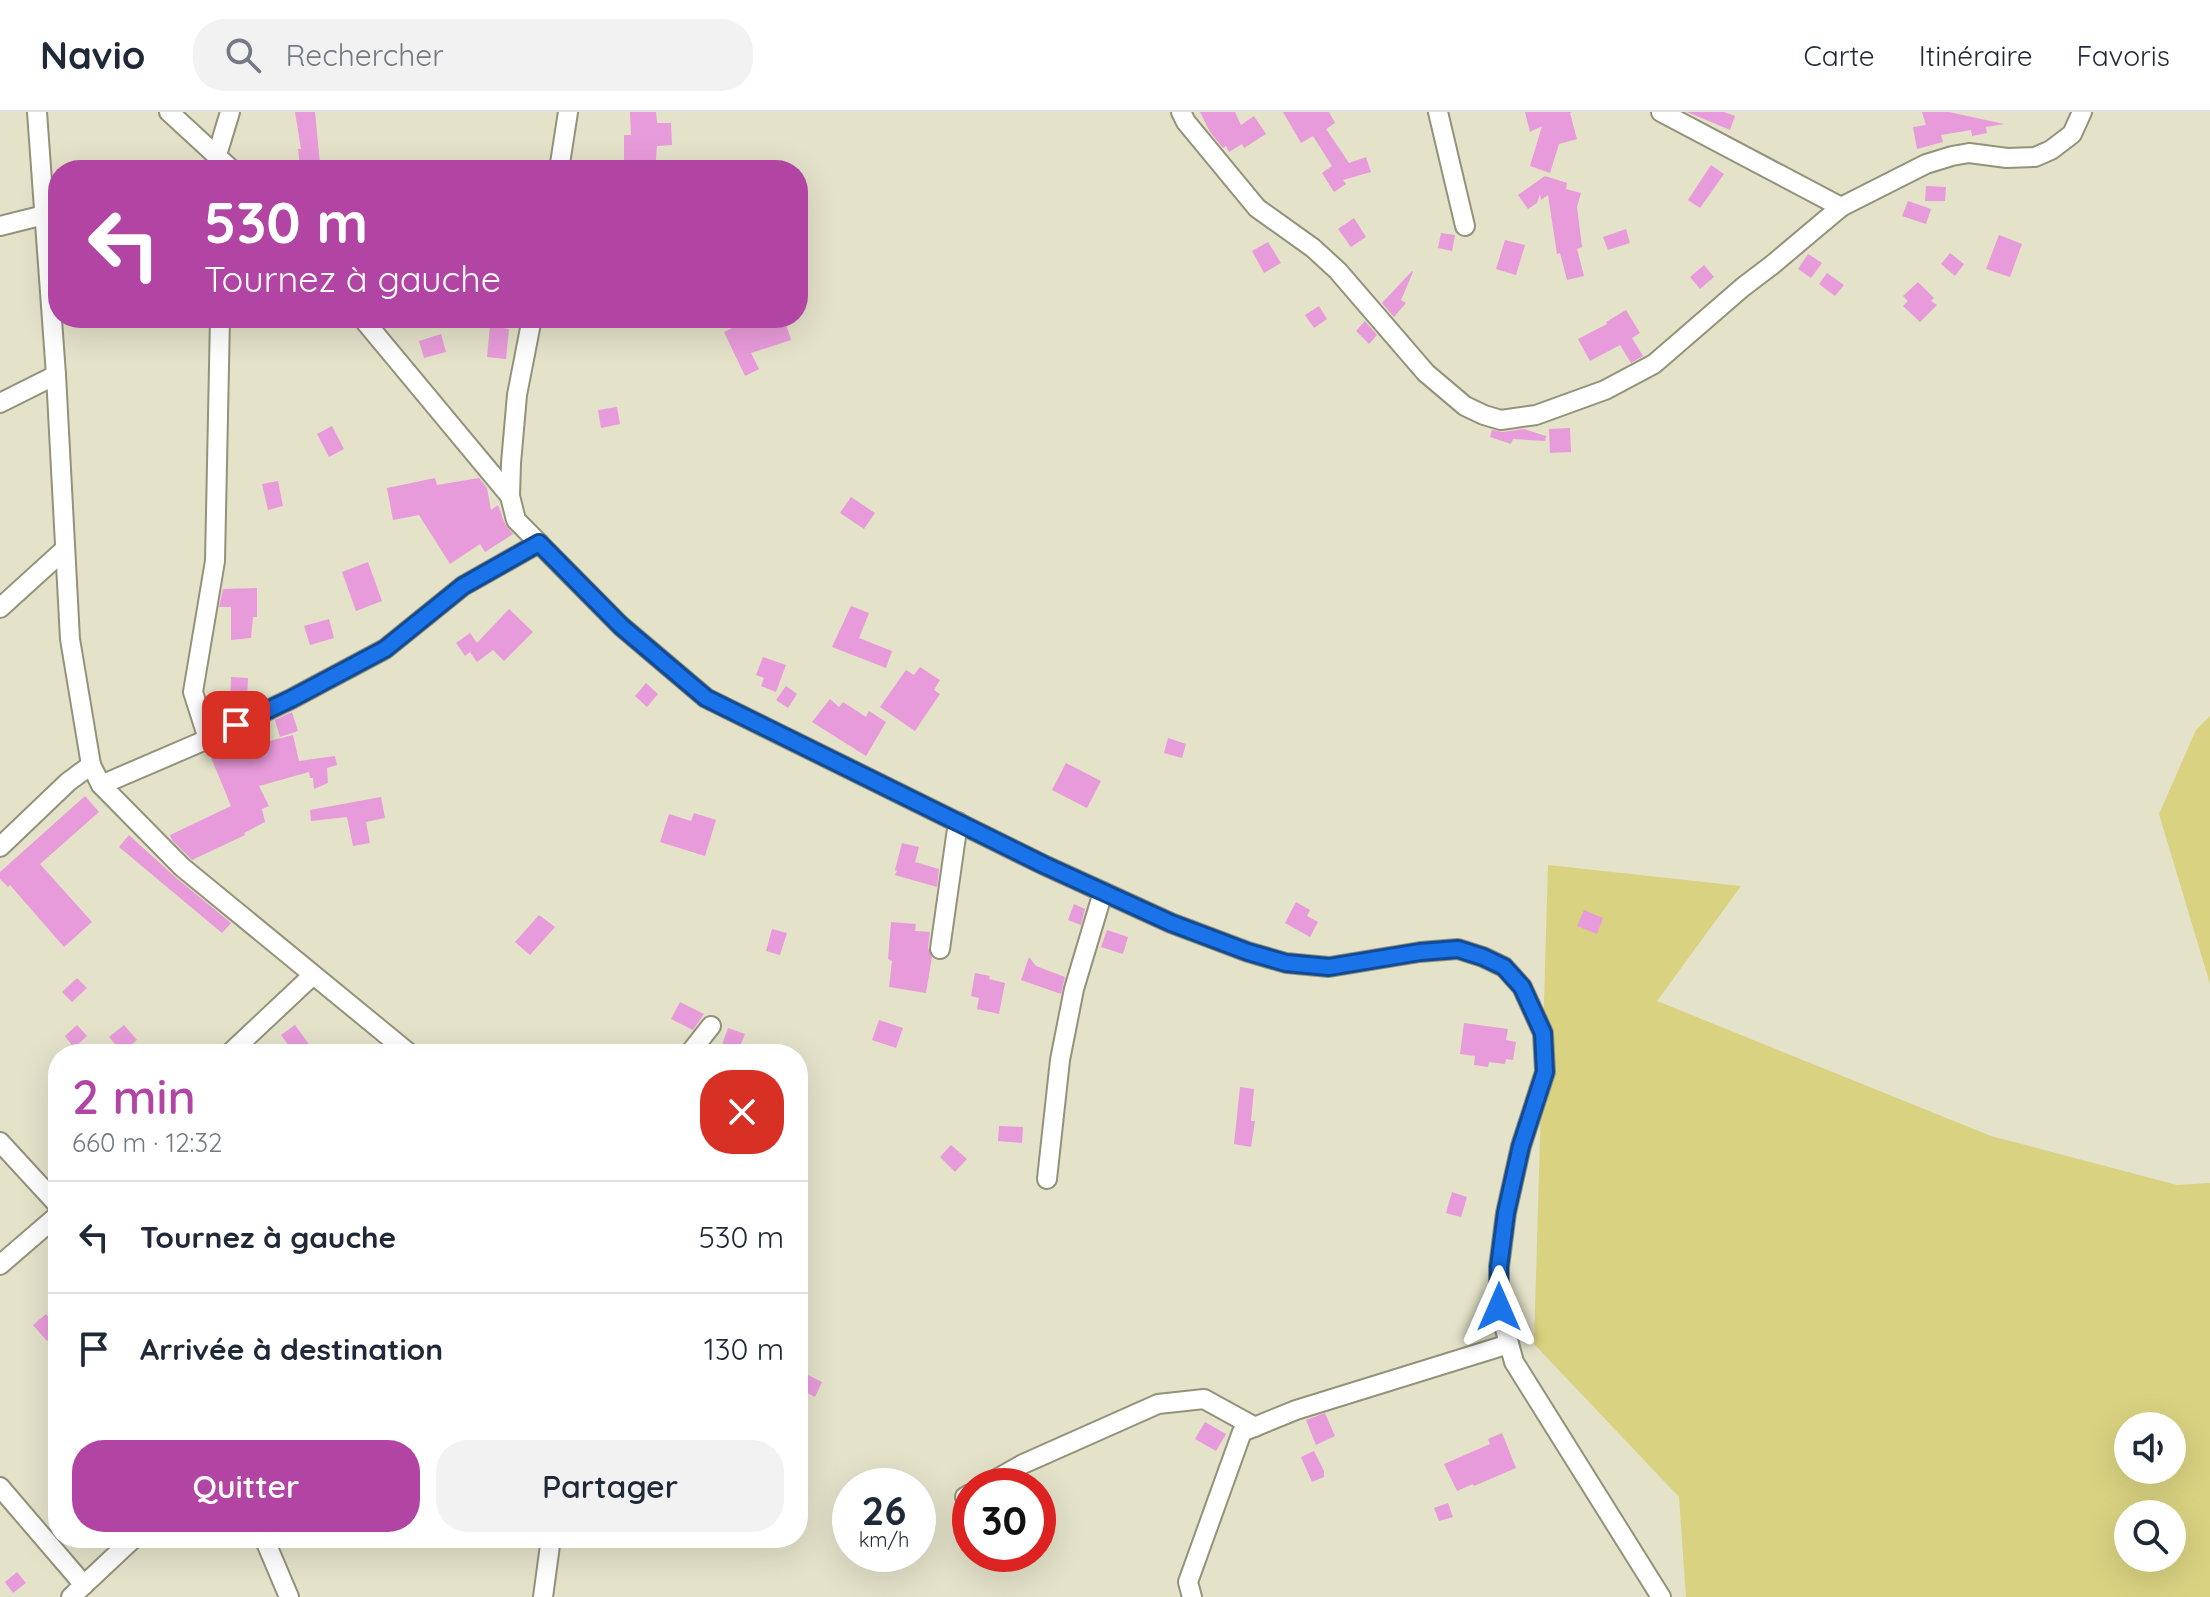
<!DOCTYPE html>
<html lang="fr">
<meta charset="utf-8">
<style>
:root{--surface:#fff;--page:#f2f2f3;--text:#1f2937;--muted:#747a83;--line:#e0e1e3;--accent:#b245a3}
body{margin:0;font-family:Quicksand,sans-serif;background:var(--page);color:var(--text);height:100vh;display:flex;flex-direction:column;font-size:30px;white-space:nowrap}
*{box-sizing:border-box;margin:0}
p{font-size:26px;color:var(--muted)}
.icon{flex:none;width:44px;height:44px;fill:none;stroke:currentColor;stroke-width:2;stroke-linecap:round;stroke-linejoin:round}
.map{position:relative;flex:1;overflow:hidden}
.sheet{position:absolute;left:48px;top:932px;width:760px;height:504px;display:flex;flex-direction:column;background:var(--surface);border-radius:32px;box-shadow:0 8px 32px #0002}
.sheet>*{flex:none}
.guide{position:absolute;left:48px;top:48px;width:760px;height:168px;border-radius:32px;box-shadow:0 8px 32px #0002;background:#b245a3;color:#fff;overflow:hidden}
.controls{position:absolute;left:2114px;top:1300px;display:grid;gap:16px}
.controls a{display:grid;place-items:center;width:72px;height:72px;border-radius:50%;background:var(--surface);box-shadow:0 8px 32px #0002;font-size:40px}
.speed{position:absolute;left:832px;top:1356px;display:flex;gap:16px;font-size:40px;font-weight:700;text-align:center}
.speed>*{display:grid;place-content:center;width:104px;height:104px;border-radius:50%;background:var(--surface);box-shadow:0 8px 32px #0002;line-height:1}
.speed small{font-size:20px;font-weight:400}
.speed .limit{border:12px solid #d22;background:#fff;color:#111}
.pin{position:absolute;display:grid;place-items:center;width:68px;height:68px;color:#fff;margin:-34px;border-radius:16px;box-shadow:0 4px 12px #0006}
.me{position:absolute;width:88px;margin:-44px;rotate:0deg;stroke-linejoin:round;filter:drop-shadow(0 0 6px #0008)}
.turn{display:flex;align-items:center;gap:28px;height:168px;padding:0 24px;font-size:36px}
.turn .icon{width:104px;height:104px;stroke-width:2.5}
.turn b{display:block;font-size:56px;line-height:68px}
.round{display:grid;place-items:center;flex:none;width:84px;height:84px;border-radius:32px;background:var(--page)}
.headline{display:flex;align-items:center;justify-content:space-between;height:136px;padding:0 24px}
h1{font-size:48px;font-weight:600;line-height:60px;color:var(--accent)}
.button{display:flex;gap:16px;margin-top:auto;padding:16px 24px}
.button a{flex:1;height:92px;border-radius:32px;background:var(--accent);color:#fff;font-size:32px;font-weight:600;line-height:92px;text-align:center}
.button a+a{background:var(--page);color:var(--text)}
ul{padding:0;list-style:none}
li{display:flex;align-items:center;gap:24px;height:112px;padding:0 24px;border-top:2px solid var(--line)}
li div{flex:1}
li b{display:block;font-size:30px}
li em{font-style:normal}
header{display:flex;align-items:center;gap:48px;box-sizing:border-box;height:112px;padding:0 40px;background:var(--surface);border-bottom:2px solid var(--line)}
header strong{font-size:38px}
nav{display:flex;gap:44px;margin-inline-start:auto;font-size:28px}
.search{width:560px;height:72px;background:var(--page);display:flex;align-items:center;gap:20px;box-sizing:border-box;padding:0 28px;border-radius:32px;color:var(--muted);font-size:30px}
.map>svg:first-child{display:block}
</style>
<header>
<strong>Navio</strong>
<div class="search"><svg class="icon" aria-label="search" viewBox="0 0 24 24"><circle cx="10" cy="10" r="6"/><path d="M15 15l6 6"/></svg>Rechercher</div>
<nav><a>Carte</a><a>Itinéraire</a><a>Favoris</a></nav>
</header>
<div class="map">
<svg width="2210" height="1485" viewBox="0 0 2210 1485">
<rect width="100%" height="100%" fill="#e4e2c9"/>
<g fill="#d9d281" fill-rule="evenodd">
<polygon points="2210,604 2210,872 2159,702 2196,618"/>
<path d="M1548,753l193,21 -84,115 334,135 186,49 33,-2v414h-524l-7,-100 -145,-153zM2128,1314h44v44h-44zM2128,1402h44v44h-44z"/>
</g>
<g fill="#e89bda">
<polygon points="295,0 315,0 320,52 300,55 298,37 301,37"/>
<polygon points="630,0 656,0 657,11 671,11 672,33 657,34 655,58 624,58 624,23 631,23"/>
<polygon points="1200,0 1235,0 1241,13 1254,4 1266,22 1244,36 1242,32 1229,40 1226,34 1223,36 1210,20"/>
<polygon points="1283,0 1329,0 1335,11 1326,17 1349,51 1366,45 1371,60 1343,68 1346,72 1334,80 1322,61 1332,54 1313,24 1301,31"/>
<polygon points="1525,0 1572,0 1570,1 1577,27 1559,32 1550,61 1530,54 1542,14 1530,20"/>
<polygon points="1687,0 1724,0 1735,4 1730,18"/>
<polygon points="1922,0 1949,0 2004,12 1986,15 1987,21 1972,24 1971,18 1941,23 1943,30 1917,37 1913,15 1926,13"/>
<polygon points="1711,53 1724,62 1700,96 1688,88"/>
<polygon points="1545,64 1567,71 1566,77 1581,81 1577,95 1582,135 1577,137 1584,164 1567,168 1560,141 1557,142 1548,83 1541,88 1540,82 1537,91 1528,97 1518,83"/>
<polygon points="1926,74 1946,75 1945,89 1925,89"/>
<polygon points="1908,89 1931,97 1926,112 1902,104"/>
<polygon points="1354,106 1366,125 1351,135 1338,117"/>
<polygon points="1626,117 1630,131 1608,138 1603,125"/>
<polygon points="1441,121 1455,123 1452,139 1438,136"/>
<polygon points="1999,123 2022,132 2010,165 1986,157"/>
<polygon points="1505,128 1525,133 1516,163 1496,157"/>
<polygon points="1268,130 1281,151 1264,161 1252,139"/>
<polygon points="1950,141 1964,152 1955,164 1941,152"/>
<polygon points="1808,142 1822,151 1811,166 1798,157"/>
<polygon points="1704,153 1714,165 1700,177 1690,165"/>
<polygon points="1412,159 1413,160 1401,188 1406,191 1394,205 1382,191"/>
<polygon points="1827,161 1844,173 1835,184 1819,172"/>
<polygon points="1918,170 1934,186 1931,189 1937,193 1920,210 1903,194 1908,189 1903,184"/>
<polygon points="1319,194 1327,207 1314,216 1305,203"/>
<polygon points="1626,198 1640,221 1632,226 1643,244 1631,251 1620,233 1590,249 1578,227 1607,212 1606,210"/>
<polygon points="752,206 784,206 791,228 751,241 759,257 745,264 724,220"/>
<polygon points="1365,209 1377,223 1369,232 1356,219"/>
<polygon points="490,214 509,217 506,247 487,245"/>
<polygon points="441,222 446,240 424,246 419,229"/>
<polygon points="617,295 620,312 601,316 598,298"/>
<polygon points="332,314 344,337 329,345 317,322"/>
<polygon points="1570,316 1571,340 1550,341 1549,317"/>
<polygon points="1524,317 1546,324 1545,329 1513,327 1511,332 1490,325 1492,318 1503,320"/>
<polygon points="435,366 437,373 479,366 487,376 491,398 498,393 505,412 513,422 485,440 480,432 450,452 419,403 393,408 387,376"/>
<polygon points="278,369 283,394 268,398 262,372"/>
<polygon points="851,385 875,401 864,417 840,401"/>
<polygon points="368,450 382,489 356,499 342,460"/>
<polygon points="257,476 257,505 253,505 251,526 231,528 231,495 219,495 223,477"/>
<polygon points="851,494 869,501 859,526 892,539 886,556 832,535"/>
<polygon points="509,497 533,520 504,549 493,538 477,550 470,540 465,544 456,531 470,521 477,531"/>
<polygon points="329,507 334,526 310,533 304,514"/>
<polygon points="763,545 786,553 776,580 761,574 764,566 756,563"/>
<polygon points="920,555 940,568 934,578 940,582 915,619 880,595 906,558 914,563"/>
<polygon points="231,565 248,566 247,590 230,589"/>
<polygon points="646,571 658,582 647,595 635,584"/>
<polygon points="786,574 797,582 788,596 776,588"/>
<polygon points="830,587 839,595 843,590 866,605 869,599 886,610 866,644 812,610"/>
<polygon points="292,600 298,619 280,625 275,608"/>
<polygon points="250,622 253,633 293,623 299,649 335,644 337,653 327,656 328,671 314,677 313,666 310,666 309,660 259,674 269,694 262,697 265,710 244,721 245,723 192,748 172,728 170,723 231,694 210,643 238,632 237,627"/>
<polygon points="1168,626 1186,632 1182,646 1164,641"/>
<polygon points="1066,651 1101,669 1087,696 1052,678"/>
<polygon points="85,684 99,700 40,752 92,810 64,835 10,773 8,775 0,767 0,760"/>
<polygon points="381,685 385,706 366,710 370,731 353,734 347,705 311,709 310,698"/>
<polygon points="694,701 716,708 705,744 660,730 669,702 691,709"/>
<polygon points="129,723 174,764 231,811 222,821 119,735"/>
<polygon points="902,731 919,735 915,750 939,757 937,775 895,763 897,759 895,758"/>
<polygon points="1296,790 1310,798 1307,804 1318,810 1310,825 1285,811"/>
<polygon points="1074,792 1085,797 1081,813 1068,808"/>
<polygon points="1584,798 1603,806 1597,822 1577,814"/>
<polygon points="539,803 555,815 530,843 515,830"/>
<polygon points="891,810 916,812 915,819 930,820 928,836 932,845 926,881 889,875 892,849 888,847"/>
<polygon points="772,817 787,821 780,843 766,839"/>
<polygon points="1107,818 1128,825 1123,842 1101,835"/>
<polygon points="1029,845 1036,854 1065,865 1061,882 1021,868"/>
<polygon points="975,861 990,864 989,867 1005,871 999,902 977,897 979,886 971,884"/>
<polygon points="77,866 87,876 72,890 62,880"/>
<polygon points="680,890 704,902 693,918 671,907"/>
<polygon points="879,908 903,916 896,936 872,928"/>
<polygon points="1464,911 1508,917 1506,928 1516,930 1513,948 1506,947 1505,952 1489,950 1488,955 1474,953 1475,944 1460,942"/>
<polygon points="77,913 87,924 74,936 65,924"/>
<polygon points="124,913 137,928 122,940 109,925"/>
<polygon points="295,913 316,942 295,942 281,923"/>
<polygon points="728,916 745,922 737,942 730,942 720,938"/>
<polygon points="1240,975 1254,977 1251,1009 1255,1009 1251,1035 1234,1032"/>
<polygon points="999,1014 1023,1015 1022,1031 998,1029"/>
<polygon points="951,1033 967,1047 955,1060 940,1045"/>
<polygon points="1452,1080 1467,1085 1461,1105 1446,1101"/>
<polygon points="46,1202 58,1217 58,1219 47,1229 33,1213"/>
<polygon points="798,1258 822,1270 815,1285 798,1276"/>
<polygon points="1325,1301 1335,1324 1316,1333 1306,1308"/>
<polygon points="1205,1310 1226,1322 1216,1339 1195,1327"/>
<polygon points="1502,1321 1516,1356 1474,1374 1473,1372 1457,1379 1444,1352 1490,1332 1488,1327"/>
<polygon points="1314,1339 1324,1359 1324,1365 1312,1370 1301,1345"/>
<polygon points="1448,1391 1453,1405 1439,1409 1434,1396"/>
<polygon points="17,1460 26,1471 13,1481 5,1470"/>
</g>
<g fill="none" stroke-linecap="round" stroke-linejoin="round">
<g stroke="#93927a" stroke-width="22">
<g id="street">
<polyline points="37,0 56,263 70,527 91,653 101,673 182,755 410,942"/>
<polyline points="169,0 232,58"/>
<polyline points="1181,0 1186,10 1257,96 1313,136 1338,159 1426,261 1465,294 1484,303 1501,308 1536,303 1605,278 1654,252 1743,175 1772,153 1841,95 1926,52 1952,44 1969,41 2007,46 2035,45 2051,38 2072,22 2082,0"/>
<polyline points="1438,0 1465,114"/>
<polyline points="1661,0 1841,95"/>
<polyline points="217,43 230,0"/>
<polyline points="559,58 568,0"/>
<polyline points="0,114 44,103"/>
<polyline points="362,206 510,384"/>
<polyline points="532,206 517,283 511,351 510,384 516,408 621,514 706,586 1044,753 1171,811 1248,840 1286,851 1329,855 1420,840 1458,837 1483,845 1504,855 1522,875 1543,921 1545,960 1521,1034 1506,1101 1499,1155 1499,1195 1514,1250 1661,1485"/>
<polyline points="0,291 56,263"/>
<polyline points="0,496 65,437"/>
<polyline points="208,627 193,580 215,449 220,206"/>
<polyline points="101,673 208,627 291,587 385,537 463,474 539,431"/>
<polyline points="0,735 68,670 91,653"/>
<polyline points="940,837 958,710"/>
<polyline points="229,942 313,863"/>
<polyline points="689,942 711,914"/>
<polyline points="0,1030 58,1093"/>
<polyline points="1047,1067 1060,948 1074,877 1103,780"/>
<polyline points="0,1153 58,1103"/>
<polyline points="984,1374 1023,1352 1158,1292 1204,1287 1255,1315"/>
<polyline points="0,1375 84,1473"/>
<polyline points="965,1385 970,1382"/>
<polyline points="264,1426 289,1485"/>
<polyline points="71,1485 134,1426"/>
<polyline points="543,1485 551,1426"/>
<polyline points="1192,1485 1188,1470 1242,1320 1296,1298 1509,1232"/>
</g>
</g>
<use href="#street" stroke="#fff" stroke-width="18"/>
</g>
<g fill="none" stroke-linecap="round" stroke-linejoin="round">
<g stroke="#114b97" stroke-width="20">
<polyline id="route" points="236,613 291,587 385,537 463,474 539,431 621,514 706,586 1044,753 1171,811 1248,840 1286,851 1329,855 1420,840 1458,837 1483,845 1504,855 1522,875 1543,921 1545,960 1521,1034 1506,1101 1499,1155 1499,1195"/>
</g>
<use href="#route" stroke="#1a73e8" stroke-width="14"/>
</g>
</svg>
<div class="controls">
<a><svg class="icon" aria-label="sound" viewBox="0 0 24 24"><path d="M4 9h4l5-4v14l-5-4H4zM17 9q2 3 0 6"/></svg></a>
<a><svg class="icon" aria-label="search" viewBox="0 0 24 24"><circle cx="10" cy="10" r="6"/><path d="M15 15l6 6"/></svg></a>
</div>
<div class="speed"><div>26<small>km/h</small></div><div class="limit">30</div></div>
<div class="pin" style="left:236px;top:613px;background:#d93025"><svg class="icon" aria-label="arrive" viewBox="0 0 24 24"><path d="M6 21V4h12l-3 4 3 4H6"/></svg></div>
<svg class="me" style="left:1499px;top:1195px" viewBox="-20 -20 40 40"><path d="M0-17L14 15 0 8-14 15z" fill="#1a73e8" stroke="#fff" stroke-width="4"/></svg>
<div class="guide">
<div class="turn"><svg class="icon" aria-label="left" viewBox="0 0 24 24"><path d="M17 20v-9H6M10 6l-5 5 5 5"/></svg><div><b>530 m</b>Tournez à gauche</div></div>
</div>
<section class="sheet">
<div class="headline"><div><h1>2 min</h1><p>660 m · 12:32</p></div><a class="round" style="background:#d93025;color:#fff"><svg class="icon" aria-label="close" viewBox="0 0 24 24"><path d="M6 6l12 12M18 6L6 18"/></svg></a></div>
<ul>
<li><svg class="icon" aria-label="left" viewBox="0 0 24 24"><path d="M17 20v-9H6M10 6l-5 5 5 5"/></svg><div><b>Tournez à gauche</b></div><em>530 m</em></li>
<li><svg class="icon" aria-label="arrive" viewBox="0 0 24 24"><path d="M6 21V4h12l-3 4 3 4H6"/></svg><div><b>Arrivée à destination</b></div><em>130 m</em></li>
</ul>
<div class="button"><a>Quitter</a><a>Partager</a></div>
</section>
</div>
